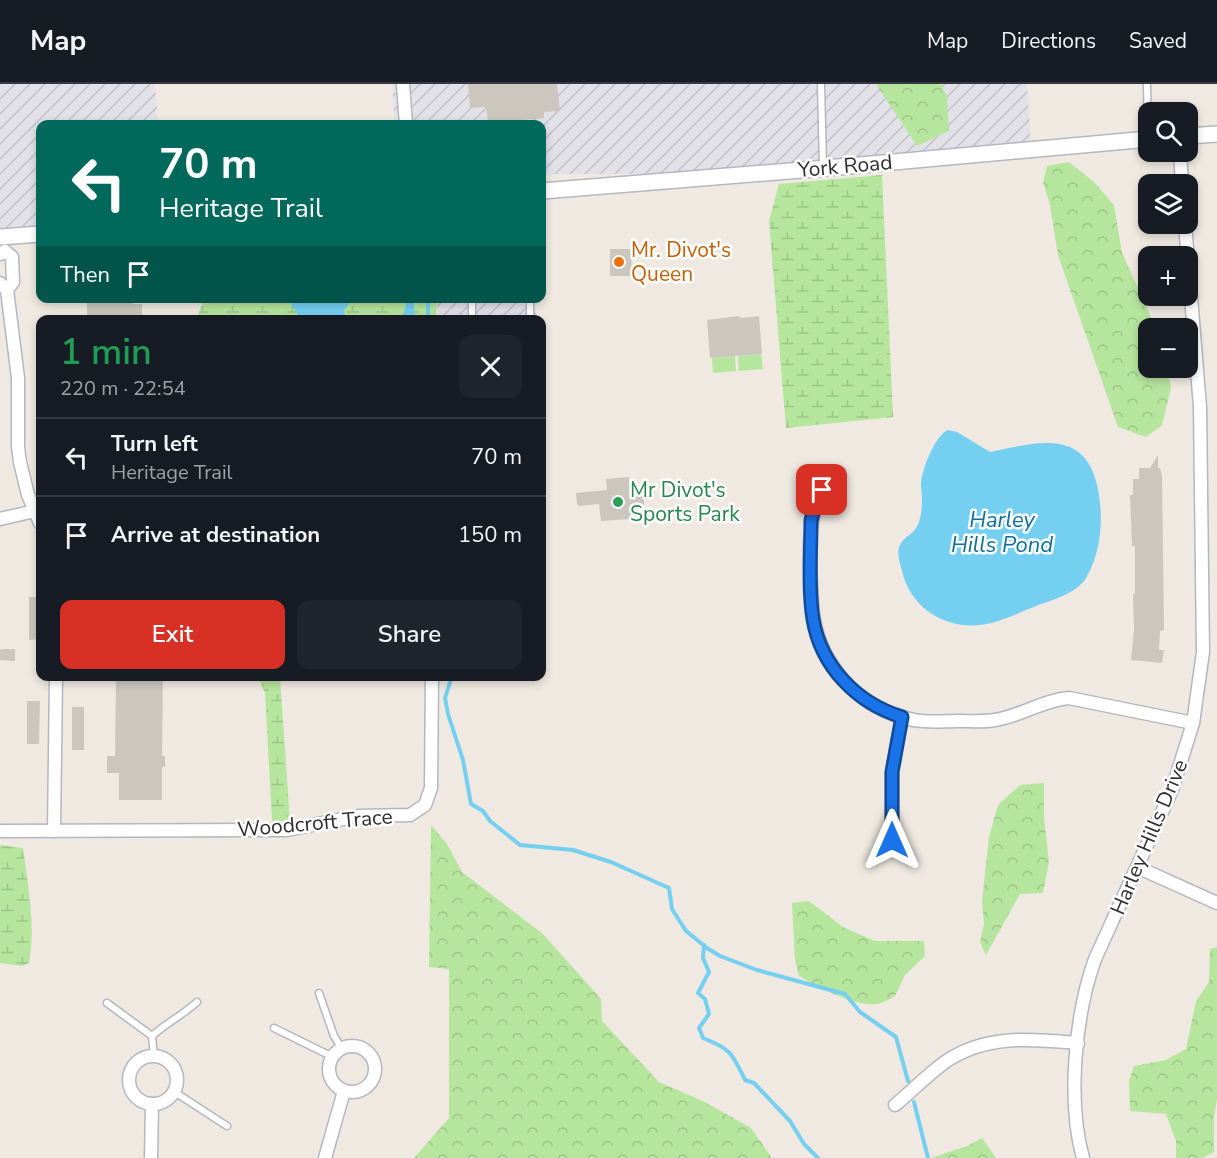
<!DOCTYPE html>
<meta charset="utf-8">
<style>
:root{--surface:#171b24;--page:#20242c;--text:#f1f3f6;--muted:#9ea1a6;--line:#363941;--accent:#d93025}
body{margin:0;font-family:"Nunito Sans",sans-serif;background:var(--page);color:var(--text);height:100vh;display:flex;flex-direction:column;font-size:22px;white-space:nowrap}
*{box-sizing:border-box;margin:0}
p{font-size:20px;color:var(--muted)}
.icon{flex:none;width:33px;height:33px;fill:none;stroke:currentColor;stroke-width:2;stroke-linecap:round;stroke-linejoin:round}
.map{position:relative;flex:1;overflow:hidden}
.details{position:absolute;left:36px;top:231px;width:510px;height:366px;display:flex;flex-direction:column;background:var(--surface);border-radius:12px;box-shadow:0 3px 9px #0003}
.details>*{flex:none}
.guide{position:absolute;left:36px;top:36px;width:510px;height:183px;border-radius:12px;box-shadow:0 3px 9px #0003;background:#00695c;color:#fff;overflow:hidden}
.tools{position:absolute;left:1138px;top:18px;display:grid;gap:12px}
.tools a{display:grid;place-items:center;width:60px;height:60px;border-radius:12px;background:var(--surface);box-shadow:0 3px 9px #0003;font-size:30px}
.pin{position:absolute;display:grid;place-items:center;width:51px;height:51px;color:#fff;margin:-26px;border-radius:12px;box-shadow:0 3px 9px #0006}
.me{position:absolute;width:66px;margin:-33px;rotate:0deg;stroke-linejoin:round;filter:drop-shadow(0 0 4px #0008)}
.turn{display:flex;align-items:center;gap:21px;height:126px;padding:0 24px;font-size:27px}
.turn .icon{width:78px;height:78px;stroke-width:2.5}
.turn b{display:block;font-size:42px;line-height:51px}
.then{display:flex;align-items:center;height:57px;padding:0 24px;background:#0003;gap:12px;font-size:22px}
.round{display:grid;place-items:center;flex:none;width:63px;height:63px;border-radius:12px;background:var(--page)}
.head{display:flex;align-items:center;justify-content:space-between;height:102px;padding:0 24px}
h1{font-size:36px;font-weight:600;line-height:45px;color:#1e9e55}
.action{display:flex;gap:12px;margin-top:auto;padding:12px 24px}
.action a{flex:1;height:69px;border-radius:12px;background:var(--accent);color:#fff;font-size:24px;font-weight:600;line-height:69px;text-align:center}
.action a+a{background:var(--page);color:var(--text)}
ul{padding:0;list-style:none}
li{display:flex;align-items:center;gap:18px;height:78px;padding:0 24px;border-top:2px solid var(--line)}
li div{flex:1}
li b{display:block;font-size:22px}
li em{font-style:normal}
header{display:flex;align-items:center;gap:36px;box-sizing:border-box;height:84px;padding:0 30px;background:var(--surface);border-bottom:2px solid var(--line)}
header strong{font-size:28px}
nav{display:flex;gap:33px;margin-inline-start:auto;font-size:21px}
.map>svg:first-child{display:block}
</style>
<header>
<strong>Map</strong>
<nav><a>Map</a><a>Directions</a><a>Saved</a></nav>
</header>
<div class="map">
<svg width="1217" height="1074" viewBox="0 0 1217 1074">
<defs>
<pattern id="industrial-furrows" width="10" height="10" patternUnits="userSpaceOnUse" patternTransform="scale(1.5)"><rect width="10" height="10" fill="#e3e1e8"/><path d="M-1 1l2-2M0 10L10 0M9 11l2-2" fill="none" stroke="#c3c1c7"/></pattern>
<pattern id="forest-crowns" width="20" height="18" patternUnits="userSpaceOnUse" patternTransform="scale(1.5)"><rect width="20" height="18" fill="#b6e59e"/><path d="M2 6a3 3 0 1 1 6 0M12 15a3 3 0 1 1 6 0" fill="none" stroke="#9dc588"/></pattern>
<pattern id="wetland-marsh" width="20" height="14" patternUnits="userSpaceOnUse" patternTransform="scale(1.5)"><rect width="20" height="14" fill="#b6e59e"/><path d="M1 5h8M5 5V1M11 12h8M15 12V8" fill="none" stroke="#9dc588"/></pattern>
</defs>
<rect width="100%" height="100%" fill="#efe9e1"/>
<g fill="url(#industrial-furrows)">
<polygon points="0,0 155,0 158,40 40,40 40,143 0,147"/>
<polygon points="392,0 1027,0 1031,58 681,90 542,90 542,40 395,40"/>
<polygon points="437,215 535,215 536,235 437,236"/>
</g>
<g fill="url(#forest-crowns)">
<polygon points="876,0 941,0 947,12 949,47 917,62"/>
<polygon points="1069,78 1094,98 1114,121 1122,169 1156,244 1149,244 1149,284 1167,284 1171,304 1162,341 1146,353 1118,343 1058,171 1050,121 1043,98 1047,82"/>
<polygon points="1044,699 1044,733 1049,778 1043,809 1020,810 986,871 980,858 984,840 982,817 989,753 998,721 1020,701"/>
<polygon points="431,741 447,760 462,788 543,850 601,915 602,937 659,998 703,1017 751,1044 772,1074 414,1074 449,1034 449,885 429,883"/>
<path d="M809,817l34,26 32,14h49l1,15 -20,19 -10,21c-5,3 -12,7 -18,8 -23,3 -58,-17 -78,-28l-4,-16 -3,-57z"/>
<polygon points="1217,863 1217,1015 1214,1034 1214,1068 1202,1074 1176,1074 1176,1057 1166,1030 1130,1027 1129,997 1134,982 1166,976 1186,965 1196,917 1209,898 1210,865"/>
<polygon points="982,1054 996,1074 931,1074 967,1062"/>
</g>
<g fill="url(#wetland-marsh)">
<polygon points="882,91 893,333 786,344 769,137 779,100"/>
<polygon points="204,215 437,215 436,235 196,236"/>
<polygon points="258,593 280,593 290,738 272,737 265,609"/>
<path d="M0,761l23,3c5,38 13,77 6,115l-6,3 -23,-3z"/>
</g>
<g fill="#b6e59e">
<polygon points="761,270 763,285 739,287 738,272"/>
<polygon points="735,272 736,287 713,289 712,274"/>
</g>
<g fill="#75cff0">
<polygon points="284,215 353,215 344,226 345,233 349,236 301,235 290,219"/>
<polygon points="407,215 416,215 414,221 415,235 373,235 380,233 400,234 404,228"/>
<path d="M948,346l9,2 33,20c44,-9 94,-25 107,33 7,30 5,66 -11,93 -10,16 -34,22 -50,28 -18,7 -37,17 -56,19 -36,4 -70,-18 -78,-54 -2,-8 -6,-19 -2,-26 3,-6 8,-9 13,-13 8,-8 9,-22 9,-34 0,-4 -1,-9 -1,-13 0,-14 14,-50 27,-55z"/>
</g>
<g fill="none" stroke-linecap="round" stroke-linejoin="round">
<g stroke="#75cff0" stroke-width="4">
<polyline points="428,214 428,236"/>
<polyline points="452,592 445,614 448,630 463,676 471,720 483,727 490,737 520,761 573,766 611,778 669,804 672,825 686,847 707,864 720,872 757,886 845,910 860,928 896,953 908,997"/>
<path d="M704,861l-1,13 6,14 -11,21 7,6 4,15 -10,14 4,10c28,11 29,15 42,42l9,3 36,38 14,23 14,14"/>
<polyline points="914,1018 928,1074"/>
</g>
</g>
<g fill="#cbc7bf">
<polygon points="468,0 557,0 560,27 544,28 544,34 488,39 486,23 470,24"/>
<polygon points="610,165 631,165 632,192 610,192"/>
<polygon points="106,217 133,217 133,220 142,220 142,236 87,236 87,219 106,219"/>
<polygon points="739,232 740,234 759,232 762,270 710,274 707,236"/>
<polygon points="1158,371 1158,384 1160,384 1162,392 1164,546 1160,547 1159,566 1164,566 1162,579 1131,576 1134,546 1133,510 1135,510 1135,462 1132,462 1130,411 1133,411 1133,395 1139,395 1139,384 1150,384"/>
<polygon points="629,393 630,404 643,403 645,434 601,437 599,420 579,422 577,420 576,409 607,406 606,395"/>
<polygon points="29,513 40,513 40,555 29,556"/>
<polygon points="3,565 15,565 15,577 0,576 0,566"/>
<polygon points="116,592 163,592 162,672 165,672 165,683 162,683 162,716 119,716 119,689 107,689 107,672 115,672"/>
<polygon points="27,617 40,617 39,660 27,660"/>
<rect x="72" y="623" width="12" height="43"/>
</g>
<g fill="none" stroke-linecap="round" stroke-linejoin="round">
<g stroke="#b4b7c1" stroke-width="9">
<g id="service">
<polyline points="821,0 823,84"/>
<polyline points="1147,0 1148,53"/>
<polyline points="472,214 472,236"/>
<polyline points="530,214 530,236"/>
<polyline points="319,909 334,952 341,963"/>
<polyline points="107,919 152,952 154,972"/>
<polyline points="274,944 331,972"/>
<path d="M152,952c14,-13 31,-21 45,-34"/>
<polyline points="173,1007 227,1042"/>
</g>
</g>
<g stroke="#b4b7c1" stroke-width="15">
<g id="minor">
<polyline points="403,0 406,40"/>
<polyline points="1180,68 1182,100"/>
<polyline points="0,170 5,167 12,173 13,198 7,206"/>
<polyline points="0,199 7,206 18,294 18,363 20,378 28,411 40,439"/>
<path d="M822,406c-17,34 -12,75 -10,112 2,57 45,108 102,118 14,3 30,1 45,1 12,0 25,1 36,-1 26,-4 48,-20 74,-22l124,25"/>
<polyline points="0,435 35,427"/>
<polyline points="0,747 287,746 358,732 410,731 425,721 431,704 432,592"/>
<polyline points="54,747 56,592"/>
<polyline points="892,756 892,688 902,633"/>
<polyline points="1137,783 1217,819"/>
<circle cx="352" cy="985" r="23"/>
<circle cx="153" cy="996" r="24"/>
<path d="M895,1021c18,-15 34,-32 53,-45 40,-26 85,-21 130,-17"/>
<polyline points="151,1074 152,1020"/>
<polyline points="325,1074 344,1007"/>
<path d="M1083,1074c-16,-57 -8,-143 12,-199l77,-169 21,-67 10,-71 -3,-245 -15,-183"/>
</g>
</g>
<g stroke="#b4b7c1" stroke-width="18">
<g id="tertiary">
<polyline points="1188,52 1217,50"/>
<polyline points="542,107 838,83 1149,55"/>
<polyline points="0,153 40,150"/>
</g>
</g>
<use href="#service" stroke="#fff" stroke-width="6"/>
<use href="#minor" stroke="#fff" stroke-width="12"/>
<use href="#tertiary" stroke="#fff" stroke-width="15"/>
</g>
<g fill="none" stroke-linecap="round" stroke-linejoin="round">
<g stroke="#114b97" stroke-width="15">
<path id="route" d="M822,406l-8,18 -3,13c0,32 -3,67 2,98 8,48 44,84 89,98l-10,55v68"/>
</g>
<use href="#route" stroke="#1a73e8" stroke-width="10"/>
</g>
<circle fill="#e8710a" stroke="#fff" stroke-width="2" cx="619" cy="178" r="6"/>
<circle fill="#2e9e5b" stroke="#fff" stroke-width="2" cx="618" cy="418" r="6"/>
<g text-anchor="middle" stroke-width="5" stroke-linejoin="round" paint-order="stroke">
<g font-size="21" fill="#2e2e2e" stroke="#fff">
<text transform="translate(845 82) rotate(-5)" y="7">York Road</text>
<text transform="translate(315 739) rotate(-5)" y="7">Woodcroft Trace</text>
<text transform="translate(1149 753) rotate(-67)" y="7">Harley Hills Drive</text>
</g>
<g font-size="21" fill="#c56008" stroke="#fff" text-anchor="start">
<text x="631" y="173">Mr. Divot's<tspan x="631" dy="24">Queen</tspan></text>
</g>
<g font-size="21" fill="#27864d" stroke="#fff" text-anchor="start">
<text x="630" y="413">Mr Divot's<tspan x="630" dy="24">Sports Park</tspan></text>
</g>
<g font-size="22" font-style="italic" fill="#0d6fa3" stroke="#fff">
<text x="1002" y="443">Harley<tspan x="1002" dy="25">Hills Pond</tspan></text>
</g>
</g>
</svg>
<div class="tools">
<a><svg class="icon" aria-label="search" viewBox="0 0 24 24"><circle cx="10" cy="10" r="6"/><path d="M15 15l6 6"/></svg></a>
<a><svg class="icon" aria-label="layers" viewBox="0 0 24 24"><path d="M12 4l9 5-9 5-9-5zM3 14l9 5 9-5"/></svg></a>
<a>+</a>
<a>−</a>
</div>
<div class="pin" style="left:822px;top:406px;background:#d93025"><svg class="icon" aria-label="arrive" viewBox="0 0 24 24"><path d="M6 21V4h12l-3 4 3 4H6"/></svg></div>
<svg class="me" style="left:892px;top:756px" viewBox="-20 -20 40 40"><path d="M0-17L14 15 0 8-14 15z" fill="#1a73e8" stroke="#fff" stroke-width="4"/></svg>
<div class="guide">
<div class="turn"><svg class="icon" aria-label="left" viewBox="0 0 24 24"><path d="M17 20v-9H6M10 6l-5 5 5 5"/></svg><div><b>70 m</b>Heritage Trail</div></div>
<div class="then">Then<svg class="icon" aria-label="arrive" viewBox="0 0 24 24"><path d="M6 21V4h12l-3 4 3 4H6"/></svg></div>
</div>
<section class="details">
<div class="head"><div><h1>1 min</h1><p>220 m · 22:54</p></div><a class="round"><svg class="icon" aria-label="close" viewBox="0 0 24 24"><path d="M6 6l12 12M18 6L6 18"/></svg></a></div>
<ul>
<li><svg class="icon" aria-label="left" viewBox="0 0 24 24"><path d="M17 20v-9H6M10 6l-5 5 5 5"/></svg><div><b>Turn left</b><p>Heritage Trail</p></div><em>70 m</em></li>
<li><svg class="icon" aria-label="arrive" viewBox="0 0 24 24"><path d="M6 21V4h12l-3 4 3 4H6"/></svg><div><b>Arrive at destination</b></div><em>150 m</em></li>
</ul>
<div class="action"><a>Exit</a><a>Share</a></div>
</section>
</div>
